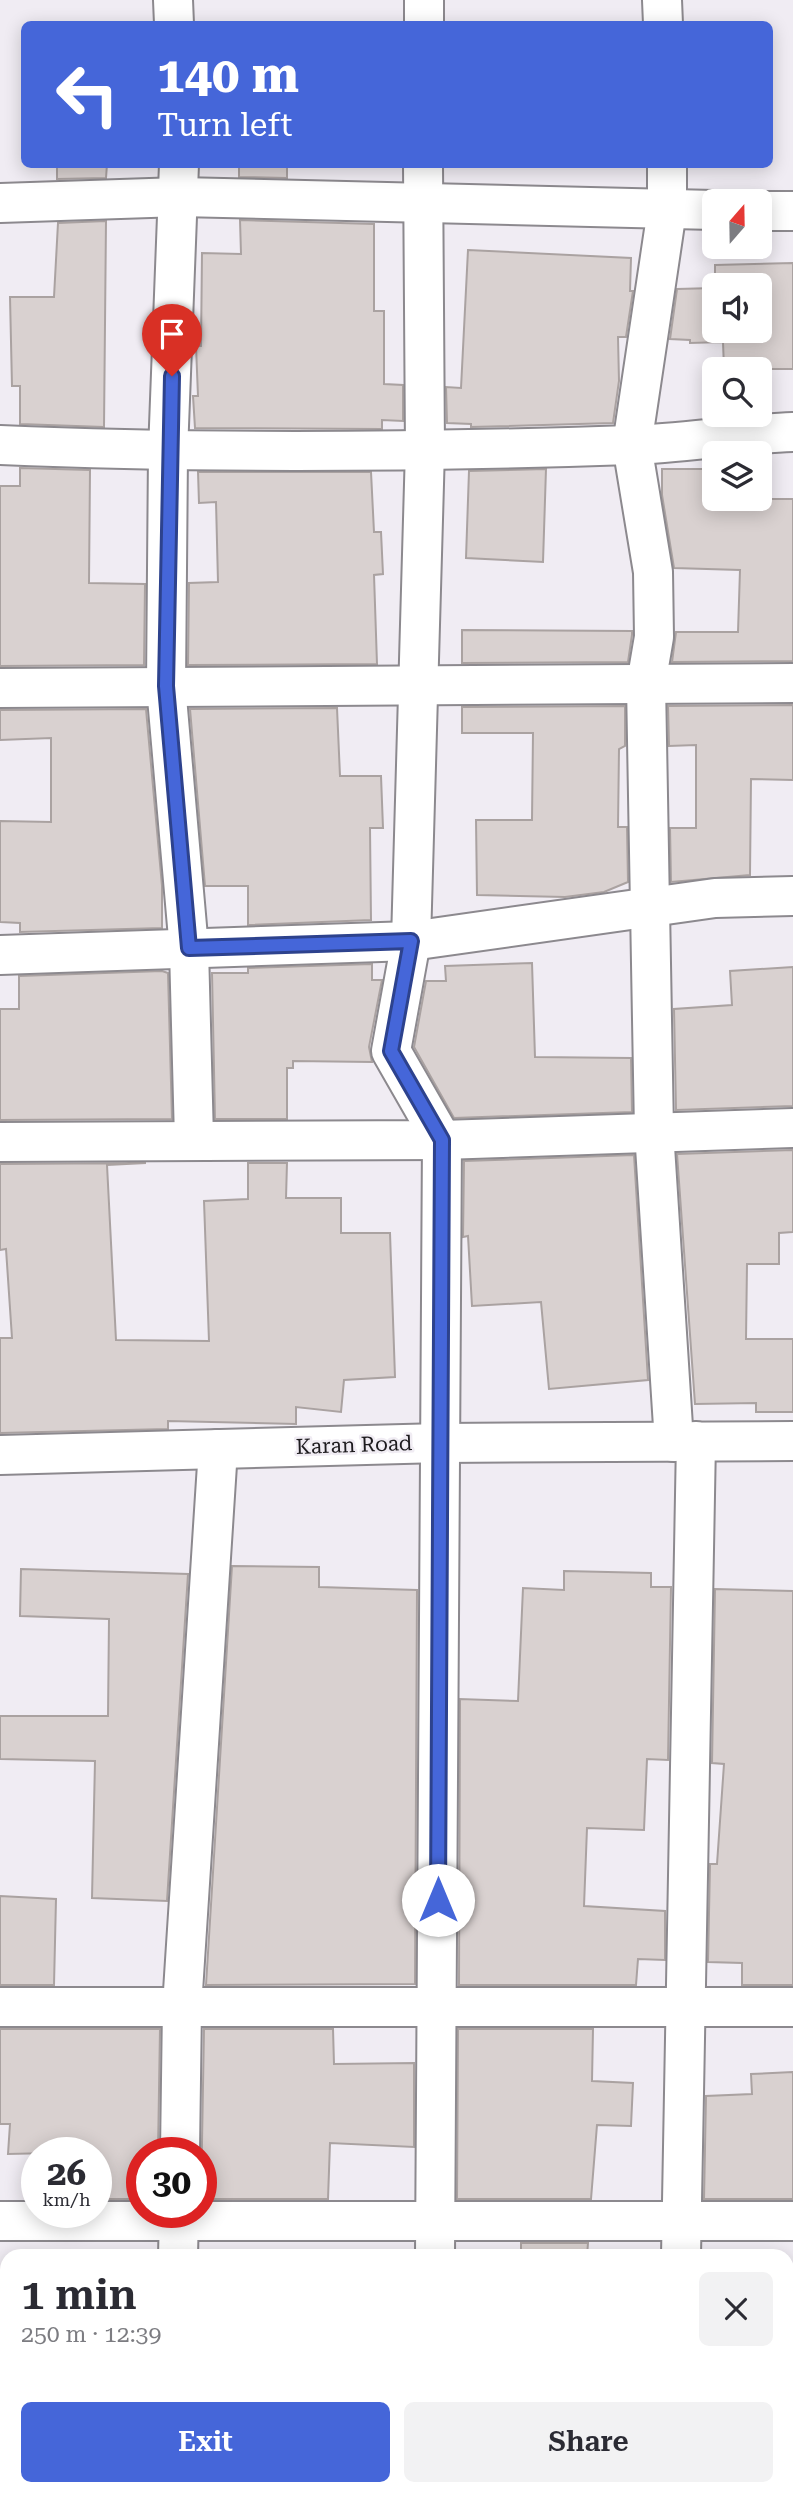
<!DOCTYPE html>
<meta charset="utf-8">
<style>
:root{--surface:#fff;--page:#f2f2f3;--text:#2b2b33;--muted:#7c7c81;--accent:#4566d9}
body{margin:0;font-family:"Roboto Serif",serif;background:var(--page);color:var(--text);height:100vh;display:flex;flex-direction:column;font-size:26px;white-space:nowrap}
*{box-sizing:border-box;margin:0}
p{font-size:23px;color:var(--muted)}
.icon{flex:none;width:38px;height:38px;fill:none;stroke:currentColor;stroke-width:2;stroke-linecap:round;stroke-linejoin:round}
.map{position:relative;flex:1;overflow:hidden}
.side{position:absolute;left:0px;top:2249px;width:794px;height:247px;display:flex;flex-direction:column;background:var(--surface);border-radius:21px 21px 0 0;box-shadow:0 4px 18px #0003}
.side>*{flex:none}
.banner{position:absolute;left:21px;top:21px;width:752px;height:147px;border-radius:10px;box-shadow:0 4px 18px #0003;background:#4566d9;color:#fff;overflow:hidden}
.needle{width:46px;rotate:20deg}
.buttons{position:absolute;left:702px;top:189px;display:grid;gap:14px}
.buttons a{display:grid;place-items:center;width:70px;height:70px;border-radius:10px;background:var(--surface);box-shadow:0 4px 18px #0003;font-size:35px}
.speed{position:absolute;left:21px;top:2137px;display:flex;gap:14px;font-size:35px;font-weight:700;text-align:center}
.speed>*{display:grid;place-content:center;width:91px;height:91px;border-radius:50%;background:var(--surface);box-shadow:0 4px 18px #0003;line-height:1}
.speed small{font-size:18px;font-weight:400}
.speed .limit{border:10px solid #d22;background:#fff;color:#111}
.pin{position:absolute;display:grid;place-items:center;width:60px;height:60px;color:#fff;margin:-72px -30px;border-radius:50% 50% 50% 0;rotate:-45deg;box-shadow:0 0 7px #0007}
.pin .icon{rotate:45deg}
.me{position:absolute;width:77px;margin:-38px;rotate:0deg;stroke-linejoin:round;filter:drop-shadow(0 0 5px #0008)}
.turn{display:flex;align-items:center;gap:24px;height:147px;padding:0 21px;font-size:32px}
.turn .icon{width:91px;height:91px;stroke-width:2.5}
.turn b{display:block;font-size:49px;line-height:60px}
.round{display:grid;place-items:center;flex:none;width:74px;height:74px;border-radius:10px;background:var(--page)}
.headline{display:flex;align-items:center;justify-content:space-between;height:119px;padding:0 21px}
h1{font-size:42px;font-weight:600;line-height:52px}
.primary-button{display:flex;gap:14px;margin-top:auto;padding:14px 21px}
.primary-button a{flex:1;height:80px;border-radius:10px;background:var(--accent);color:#fff;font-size:28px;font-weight:600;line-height:80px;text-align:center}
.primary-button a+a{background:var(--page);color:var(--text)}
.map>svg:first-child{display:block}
</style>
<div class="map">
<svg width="793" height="2495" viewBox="0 0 793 2495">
<rect width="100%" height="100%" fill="#f0ecf3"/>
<g fill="#d9d1d0" stroke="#aaa2a1" stroke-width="2">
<polygon points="57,164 107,164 106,178 57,179"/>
<polygon points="287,165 287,178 239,177 239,166"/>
<polygon points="240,220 374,224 374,311 384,311 384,384 403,385 403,421 382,420 382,429 195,428 193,396 198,396 196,346 201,346 202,253 241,254"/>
<polygon points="106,221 104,427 20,424 20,386 12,386 10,297 54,297 58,223"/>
<polygon points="468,250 631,258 630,291 633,291 626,337 618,337 619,381 613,423 471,427 471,424 447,423 446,387 461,388"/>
<polygon points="793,263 793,369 724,369 723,342 690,343 690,340 670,339 677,289 714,288 714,331 760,331 760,285 715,285 715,265"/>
<polygon points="20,468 90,470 89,583 145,584 144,665 0,666 0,486 20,486"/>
<polygon points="546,469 543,562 466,558 469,471"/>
<polygon points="662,469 714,469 714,499 793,499 793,661 672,662 676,632 738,632 740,570 674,568 662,495"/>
<polygon points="198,472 371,472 374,532 381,532 383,574 374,575 377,664 188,665 189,583 218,582 216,502 199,503"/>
<polygon points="462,630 632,631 632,635 628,662 462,663"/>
<polygon points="793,705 793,780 751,779 750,875 671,882 670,828 696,828 696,745 669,746 668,706"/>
<polygon points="625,706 625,746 619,749 618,827 627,827 628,882 604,892 565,897 477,895 476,820 532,820 533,733 462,733 462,707"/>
<polygon points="337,708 340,776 381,776 383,828 370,828 371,920 248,925 248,886 205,886 190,709"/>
<polygon points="146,709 162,886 162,928 20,932 20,923 0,922 0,821 51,822 51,738 0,740 0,710"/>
<polygon points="532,963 535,1057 631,1058 632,1112 454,1118 414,1047 426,981 446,981 445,966"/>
<polygon points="372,964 372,980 382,980 369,1047 372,1062 293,1061 293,1068 287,1068 287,1119 215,1119 212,973 248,973 248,968"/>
<polygon points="793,967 793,1106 676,1110 674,1009 732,1005 730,971"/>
<polygon points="162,971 168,973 172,1119 0,1120 0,1009 19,1009 19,976"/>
<polygon points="793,1150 793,1232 779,1233 779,1264 747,1264 746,1339 793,1339 793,1412 756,1412 756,1403 695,1404 677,1154"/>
<polygon points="634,1155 648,1380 549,1389 541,1302 472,1306 468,1236 463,1237 464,1161"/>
<polygon points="146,1163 107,1165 116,1340 209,1341 204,1201 248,1199 248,1163 287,1163 286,1198 341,1198 341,1233 390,1233 395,1377 344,1380 341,1412 296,1407 296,1424 168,1421 168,1429 0,1433 0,1338 12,1338 6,1249 0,1250 0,1164"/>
<polygon points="232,1566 319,1567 319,1587 417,1590 415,1984 206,1985"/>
<polygon points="21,1569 188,1574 167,1901 92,1898 95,1761 0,1759 0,1716 108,1716 109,1619 20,1616"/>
<polygon points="564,1571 651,1573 651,1587 671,1587 668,1760 647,1759 644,1830 587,1828 584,1906 665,1911 665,1960 638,1959 636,1985 459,1985 460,1699 518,1701 523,1588 564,1590"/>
<polygon points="715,1589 793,1591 793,1985 742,1985 742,1963 708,1962 710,1864 717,1864 724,1764 712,1763"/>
<polygon points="0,1896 56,1899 54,1985 0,1985"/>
<polygon points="0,2029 160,2029 158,2152 142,2152 142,2199 96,2199 96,2152 8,2154 10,2124 0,2124"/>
<polygon points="204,2029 333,2029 334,2064 414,2063 414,2147 330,2143 328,2199 201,2199"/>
<polygon points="458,2029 593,2029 592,2081 633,2083 631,2126 597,2125 591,2199 457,2199"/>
<polygon points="793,2072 793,2199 704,2199 706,2096 752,2094 751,2074"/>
<polygon points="521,2243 588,2243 587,2256 521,2256"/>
</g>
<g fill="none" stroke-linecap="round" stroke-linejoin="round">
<g stroke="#8c898e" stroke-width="42">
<g id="minor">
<polyline points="173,0 174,24"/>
<polyline points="662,0 663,24"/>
<polyline points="424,24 424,0"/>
<polyline points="179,164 168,452 166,686 189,949 194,1139"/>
<polyline points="423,164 425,449 411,941 391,1051 442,1140 435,2256"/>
<polyline points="667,164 667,210 632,445 653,572 654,637 646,684 654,1131 674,1442"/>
<polyline points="0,203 180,197 714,210"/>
<polyline points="760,211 793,211"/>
<path d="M0,445c210,9 420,7 630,0 54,-2 108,-11 163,-13"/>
<polyline points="0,688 793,683"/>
<polyline points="0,955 411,941 715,898 793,896"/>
<polyline points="0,1142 442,1140 793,1128"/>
<polyline points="0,1455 441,1443 793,1441"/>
<polyline points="0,2007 793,2007"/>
<polyline points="180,2152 182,2007 218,1449"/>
<polyline points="0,2221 793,2221"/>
<polyline points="178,2256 179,2212"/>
<polyline points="681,2256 696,1441"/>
<polyline points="174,2495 174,2488"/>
<polyline points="433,2495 433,2488"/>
<polyline points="677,2495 677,2488"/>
</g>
</g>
<use href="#minor" stroke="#fff" stroke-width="38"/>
</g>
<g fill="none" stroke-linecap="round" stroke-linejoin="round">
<g stroke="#2d428d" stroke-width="18">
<polyline id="route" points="172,376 166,686 189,948 411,941 391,1051 442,1140 438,1900"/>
</g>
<use href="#route" stroke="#4566d9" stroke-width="12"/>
</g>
<g text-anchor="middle" stroke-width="5" stroke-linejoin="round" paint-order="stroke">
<g font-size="21" fill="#1d1b1e" stroke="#f0ecf3">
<text transform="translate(354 1445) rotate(-2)" y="7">Karan Road</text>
</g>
</g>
</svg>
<div class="buttons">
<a><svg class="needle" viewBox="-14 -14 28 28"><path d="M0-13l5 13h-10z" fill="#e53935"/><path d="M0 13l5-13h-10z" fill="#7c7c81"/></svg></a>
<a><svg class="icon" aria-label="sound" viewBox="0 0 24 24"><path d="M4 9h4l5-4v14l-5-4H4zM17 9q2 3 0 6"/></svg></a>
<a><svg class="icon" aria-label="search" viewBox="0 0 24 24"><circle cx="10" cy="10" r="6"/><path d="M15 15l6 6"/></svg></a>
<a><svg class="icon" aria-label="layers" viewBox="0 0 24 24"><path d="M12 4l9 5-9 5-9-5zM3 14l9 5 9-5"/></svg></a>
</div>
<div class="speed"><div>26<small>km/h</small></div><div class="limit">30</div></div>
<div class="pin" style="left:172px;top:376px;background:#d93025"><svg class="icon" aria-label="arrive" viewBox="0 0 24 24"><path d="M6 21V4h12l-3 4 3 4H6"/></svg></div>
<svg class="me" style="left:438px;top:1900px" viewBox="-20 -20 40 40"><circle r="19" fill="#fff"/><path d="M0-13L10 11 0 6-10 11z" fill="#4566d9"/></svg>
<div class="banner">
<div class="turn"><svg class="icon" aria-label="left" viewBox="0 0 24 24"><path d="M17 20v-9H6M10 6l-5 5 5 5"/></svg><div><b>140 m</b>Turn left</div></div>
</div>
<section class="side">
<div class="headline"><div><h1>1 min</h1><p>250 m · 12:39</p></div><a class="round"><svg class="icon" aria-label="close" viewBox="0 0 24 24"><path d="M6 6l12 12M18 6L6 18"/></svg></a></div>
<div class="primary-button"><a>Exit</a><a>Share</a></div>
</section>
</div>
